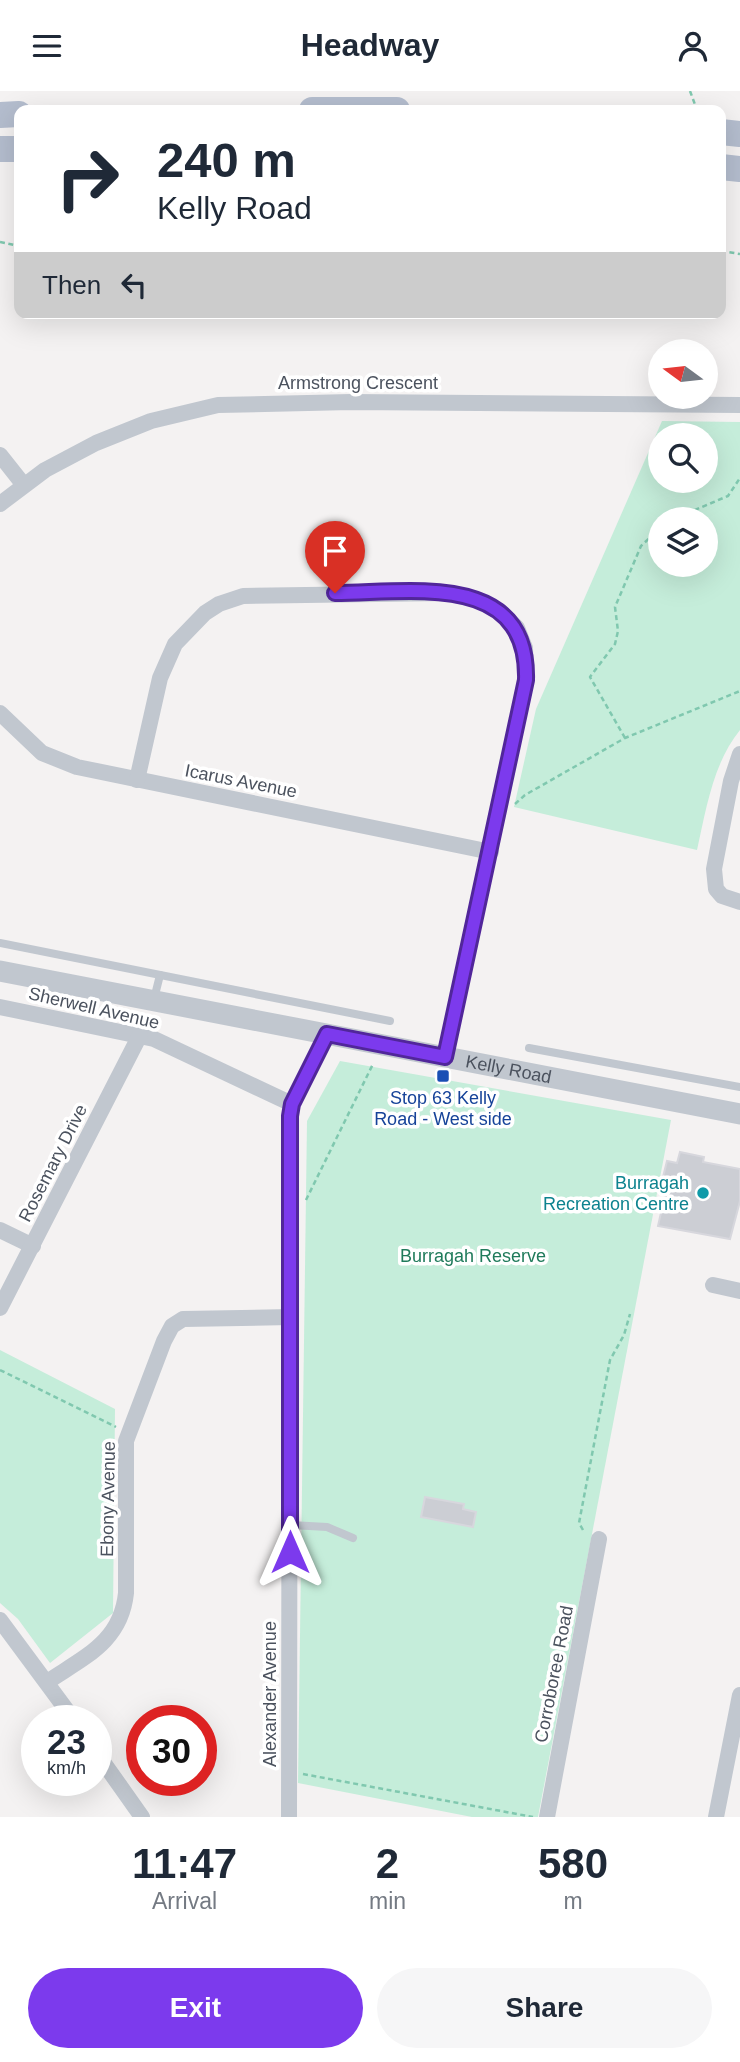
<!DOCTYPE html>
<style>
:root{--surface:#fff;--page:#f6f6f7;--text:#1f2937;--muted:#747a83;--accent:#7c3aed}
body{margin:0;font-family:Arial,sans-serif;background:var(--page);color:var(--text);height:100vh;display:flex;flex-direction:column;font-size:26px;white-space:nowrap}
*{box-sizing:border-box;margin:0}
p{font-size:23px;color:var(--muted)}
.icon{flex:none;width:38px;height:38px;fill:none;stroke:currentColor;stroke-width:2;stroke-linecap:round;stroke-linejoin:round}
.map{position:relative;height:1726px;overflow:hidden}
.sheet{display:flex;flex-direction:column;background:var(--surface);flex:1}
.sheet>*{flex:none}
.guide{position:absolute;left:14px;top:14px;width:712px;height:214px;border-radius:14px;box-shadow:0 7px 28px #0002;background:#fff;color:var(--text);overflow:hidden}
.needle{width:46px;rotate:285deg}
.fabs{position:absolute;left:648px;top:248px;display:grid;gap:14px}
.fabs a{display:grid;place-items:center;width:70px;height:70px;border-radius:50%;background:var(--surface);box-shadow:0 7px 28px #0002;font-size:35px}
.speed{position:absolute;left:21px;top:1614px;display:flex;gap:14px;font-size:35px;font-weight:700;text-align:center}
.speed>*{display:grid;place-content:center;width:91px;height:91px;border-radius:50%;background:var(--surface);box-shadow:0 7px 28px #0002;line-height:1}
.speed small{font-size:18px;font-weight:400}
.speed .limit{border:10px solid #d22;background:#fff;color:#111}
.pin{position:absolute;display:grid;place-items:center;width:60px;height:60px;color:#fff;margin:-72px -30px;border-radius:50% 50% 50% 0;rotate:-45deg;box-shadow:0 0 7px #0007}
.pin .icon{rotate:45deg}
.me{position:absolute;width:77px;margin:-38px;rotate:0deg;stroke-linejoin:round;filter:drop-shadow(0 0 5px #0008)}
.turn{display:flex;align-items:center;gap:24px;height:147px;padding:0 28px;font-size:32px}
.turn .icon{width:91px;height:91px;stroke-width:2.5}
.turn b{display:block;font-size:49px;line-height:60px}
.then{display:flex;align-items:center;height:66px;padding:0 28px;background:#0003;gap:14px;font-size:26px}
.eta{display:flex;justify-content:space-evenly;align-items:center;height:119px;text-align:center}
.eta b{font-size:42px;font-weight:800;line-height:49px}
.button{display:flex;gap:14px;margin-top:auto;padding:14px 28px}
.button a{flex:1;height:80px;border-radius:42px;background:var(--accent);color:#fff;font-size:28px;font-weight:800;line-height:80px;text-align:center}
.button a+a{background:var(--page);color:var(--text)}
header{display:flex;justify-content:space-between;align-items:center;height:91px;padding:0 28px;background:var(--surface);font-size:32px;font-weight:800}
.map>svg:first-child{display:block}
</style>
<header><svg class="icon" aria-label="menu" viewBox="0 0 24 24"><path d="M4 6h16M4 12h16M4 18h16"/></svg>Headway<svg class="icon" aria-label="person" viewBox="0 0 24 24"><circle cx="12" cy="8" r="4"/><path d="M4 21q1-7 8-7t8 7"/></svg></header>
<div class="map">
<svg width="740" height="1726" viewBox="0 0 740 1726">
<rect width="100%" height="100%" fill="#f4f2f2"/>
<g fill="#c5edda" fill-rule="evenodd">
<path d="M662,330l78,1v308c-27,33 -34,80 -43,120l-183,-43 22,-98zM660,345h45v45h-45zM660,429h45v45h-45z"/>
<polygon points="340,970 671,1029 538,1726 472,1726 298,1692 307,1030"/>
<polygon points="0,1259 115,1318 113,1522 50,1572 18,1528 0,1512"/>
</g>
<g fill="#ccced4" stroke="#d7d7dd" stroke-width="2">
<polygon points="680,1061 704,1066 703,1071 740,1078 740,1110 730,1148 658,1135 667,1095 661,1094 667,1070 677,1072"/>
<polygon points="425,1406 464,1413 463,1418 476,1421 473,1436 421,1426"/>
</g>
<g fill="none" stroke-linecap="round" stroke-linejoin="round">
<g stroke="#80c8af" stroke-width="2.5" stroke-dasharray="5 3.5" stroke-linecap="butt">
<polyline points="690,0 697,19"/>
<polyline points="0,151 19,155"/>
<polyline points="721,160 740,163"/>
<polyline points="671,429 728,405 740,387"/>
<polyline points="625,647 590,586 615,553 618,540 615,516 641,455 660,437"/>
<polyline points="515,713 525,704 625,647 740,600"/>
<polyline points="306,1109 373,973"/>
<polyline points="0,1279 116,1336"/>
<polyline points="583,1439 579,1432 610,1269 624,1244 630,1223"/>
<polyline points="303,1683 533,1726"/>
</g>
<g stroke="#c1c7cf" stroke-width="8">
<polyline points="0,852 390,930"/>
<polyline points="154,908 160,884"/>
<polyline points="529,957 740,996"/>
<polyline points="291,1434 327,1436 353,1447"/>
</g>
<g stroke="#c1c7cf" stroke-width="16">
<polyline points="0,364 23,393"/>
<polyline points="0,413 45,379 96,352 151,330 218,314 351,311 740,314"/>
<polyline points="0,622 42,662 77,676 491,761"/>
<polyline points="740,663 731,690 714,778 716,798 722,805 740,811"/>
<polyline points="137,689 160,587 175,553 205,522 219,513 243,505 445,502 479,509 500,520 517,537 525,557 526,589 445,966"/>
<polyline points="0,916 154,948 292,1013"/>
<polyline points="0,1139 33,1155"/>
<polyline points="713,1194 740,1200"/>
<polyline points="0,1217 140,944"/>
<polyline points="0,1529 74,1629"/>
<path d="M47,1591c37,-25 74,-40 79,-89v-152l38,-100 8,-15 11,-7 108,-2"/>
<polyline points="96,1661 142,1726"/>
<polyline points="289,1726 290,1025 292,1013 327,943"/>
<polyline points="547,1726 599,1448"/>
<polyline points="716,1726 740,1604"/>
</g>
<path stroke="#c1c7cf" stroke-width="21" id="s1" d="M0,880l740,143"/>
<g stroke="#b4bdce" stroke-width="26">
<polyline points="312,19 397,19"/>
<polyline points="0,24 19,23"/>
<polyline points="721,41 740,43"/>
<polyline points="0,58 19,58"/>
<polyline points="721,76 740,78"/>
</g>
</g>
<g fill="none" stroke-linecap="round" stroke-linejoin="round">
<g stroke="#51269a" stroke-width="18">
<path id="route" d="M290,1461v-436l2,-12 35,-70 118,23 81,-377c3,-110 -116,-87 -191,-87"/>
</g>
<use href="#route" stroke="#7c3aed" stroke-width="12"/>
</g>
<rect fill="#1a4fb4" stroke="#fff" stroke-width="2.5" x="436" y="978" width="14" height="14" rx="3.5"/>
<circle fill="#0f9aa8" stroke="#fff" stroke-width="2.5" cx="703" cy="1102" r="7"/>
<g text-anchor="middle" stroke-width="7" stroke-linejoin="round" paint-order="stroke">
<g font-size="18" fill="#4b525e" stroke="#fff">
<text x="358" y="298">Armstrong Crescent</text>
<text transform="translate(241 690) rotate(11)" y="6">Icarus Avenue</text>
<text transform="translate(94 917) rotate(13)" y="6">Sherwell Avenue</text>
<text dy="6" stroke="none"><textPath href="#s1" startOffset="518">Kelly Road</textPath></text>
<text transform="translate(53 1072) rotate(-63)" y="6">Rosemary Drive</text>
<text transform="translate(108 1408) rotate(-89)" y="6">Ebony Avenue</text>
<text transform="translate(554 1583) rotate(-79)" y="6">Corroboree Road</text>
<text transform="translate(270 1603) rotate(-90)" y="6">Alexander Avenue</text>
</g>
<g font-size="18" fill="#164399" stroke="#fff">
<text x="443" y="1013">Stop 63 Kelly<tspan x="443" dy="21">Road - West side</tspan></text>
</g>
<g font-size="18" fill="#0d838f" stroke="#fff" text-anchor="end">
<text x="689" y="1098">Burragah<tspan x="689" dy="21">Recreation Centre</tspan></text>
</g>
<g font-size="18" fill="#207b5b" stroke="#fff">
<text x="473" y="1171">Burragah Reserve</text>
</g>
</g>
</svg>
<div class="fabs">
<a><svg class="needle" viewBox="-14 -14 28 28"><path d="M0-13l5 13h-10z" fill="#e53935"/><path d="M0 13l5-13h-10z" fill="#747a83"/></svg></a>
<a><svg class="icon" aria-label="search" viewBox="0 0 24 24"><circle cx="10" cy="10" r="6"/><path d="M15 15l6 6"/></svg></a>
<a><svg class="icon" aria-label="layers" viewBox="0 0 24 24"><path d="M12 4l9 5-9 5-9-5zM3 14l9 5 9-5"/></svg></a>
</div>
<div class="speed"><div>23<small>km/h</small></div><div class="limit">30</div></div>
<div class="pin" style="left:335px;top:502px;background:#d93025"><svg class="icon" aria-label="arrive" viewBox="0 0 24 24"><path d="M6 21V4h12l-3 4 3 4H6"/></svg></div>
<svg class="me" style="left:290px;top:1461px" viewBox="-20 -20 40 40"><path d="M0-17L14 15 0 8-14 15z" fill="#7c3aed" stroke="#fff" stroke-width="4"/></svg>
<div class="guide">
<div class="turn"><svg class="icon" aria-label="right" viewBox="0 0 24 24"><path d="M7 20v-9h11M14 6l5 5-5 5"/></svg><div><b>240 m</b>Kelly Road</div></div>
<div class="then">Then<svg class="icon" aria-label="left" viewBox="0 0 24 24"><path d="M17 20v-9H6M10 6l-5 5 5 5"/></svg></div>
</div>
</div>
<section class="sheet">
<div class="eta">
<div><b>11:47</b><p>Arrival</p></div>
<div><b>2</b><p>min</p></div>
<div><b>580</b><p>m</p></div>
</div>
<div class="button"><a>Exit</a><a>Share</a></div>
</section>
